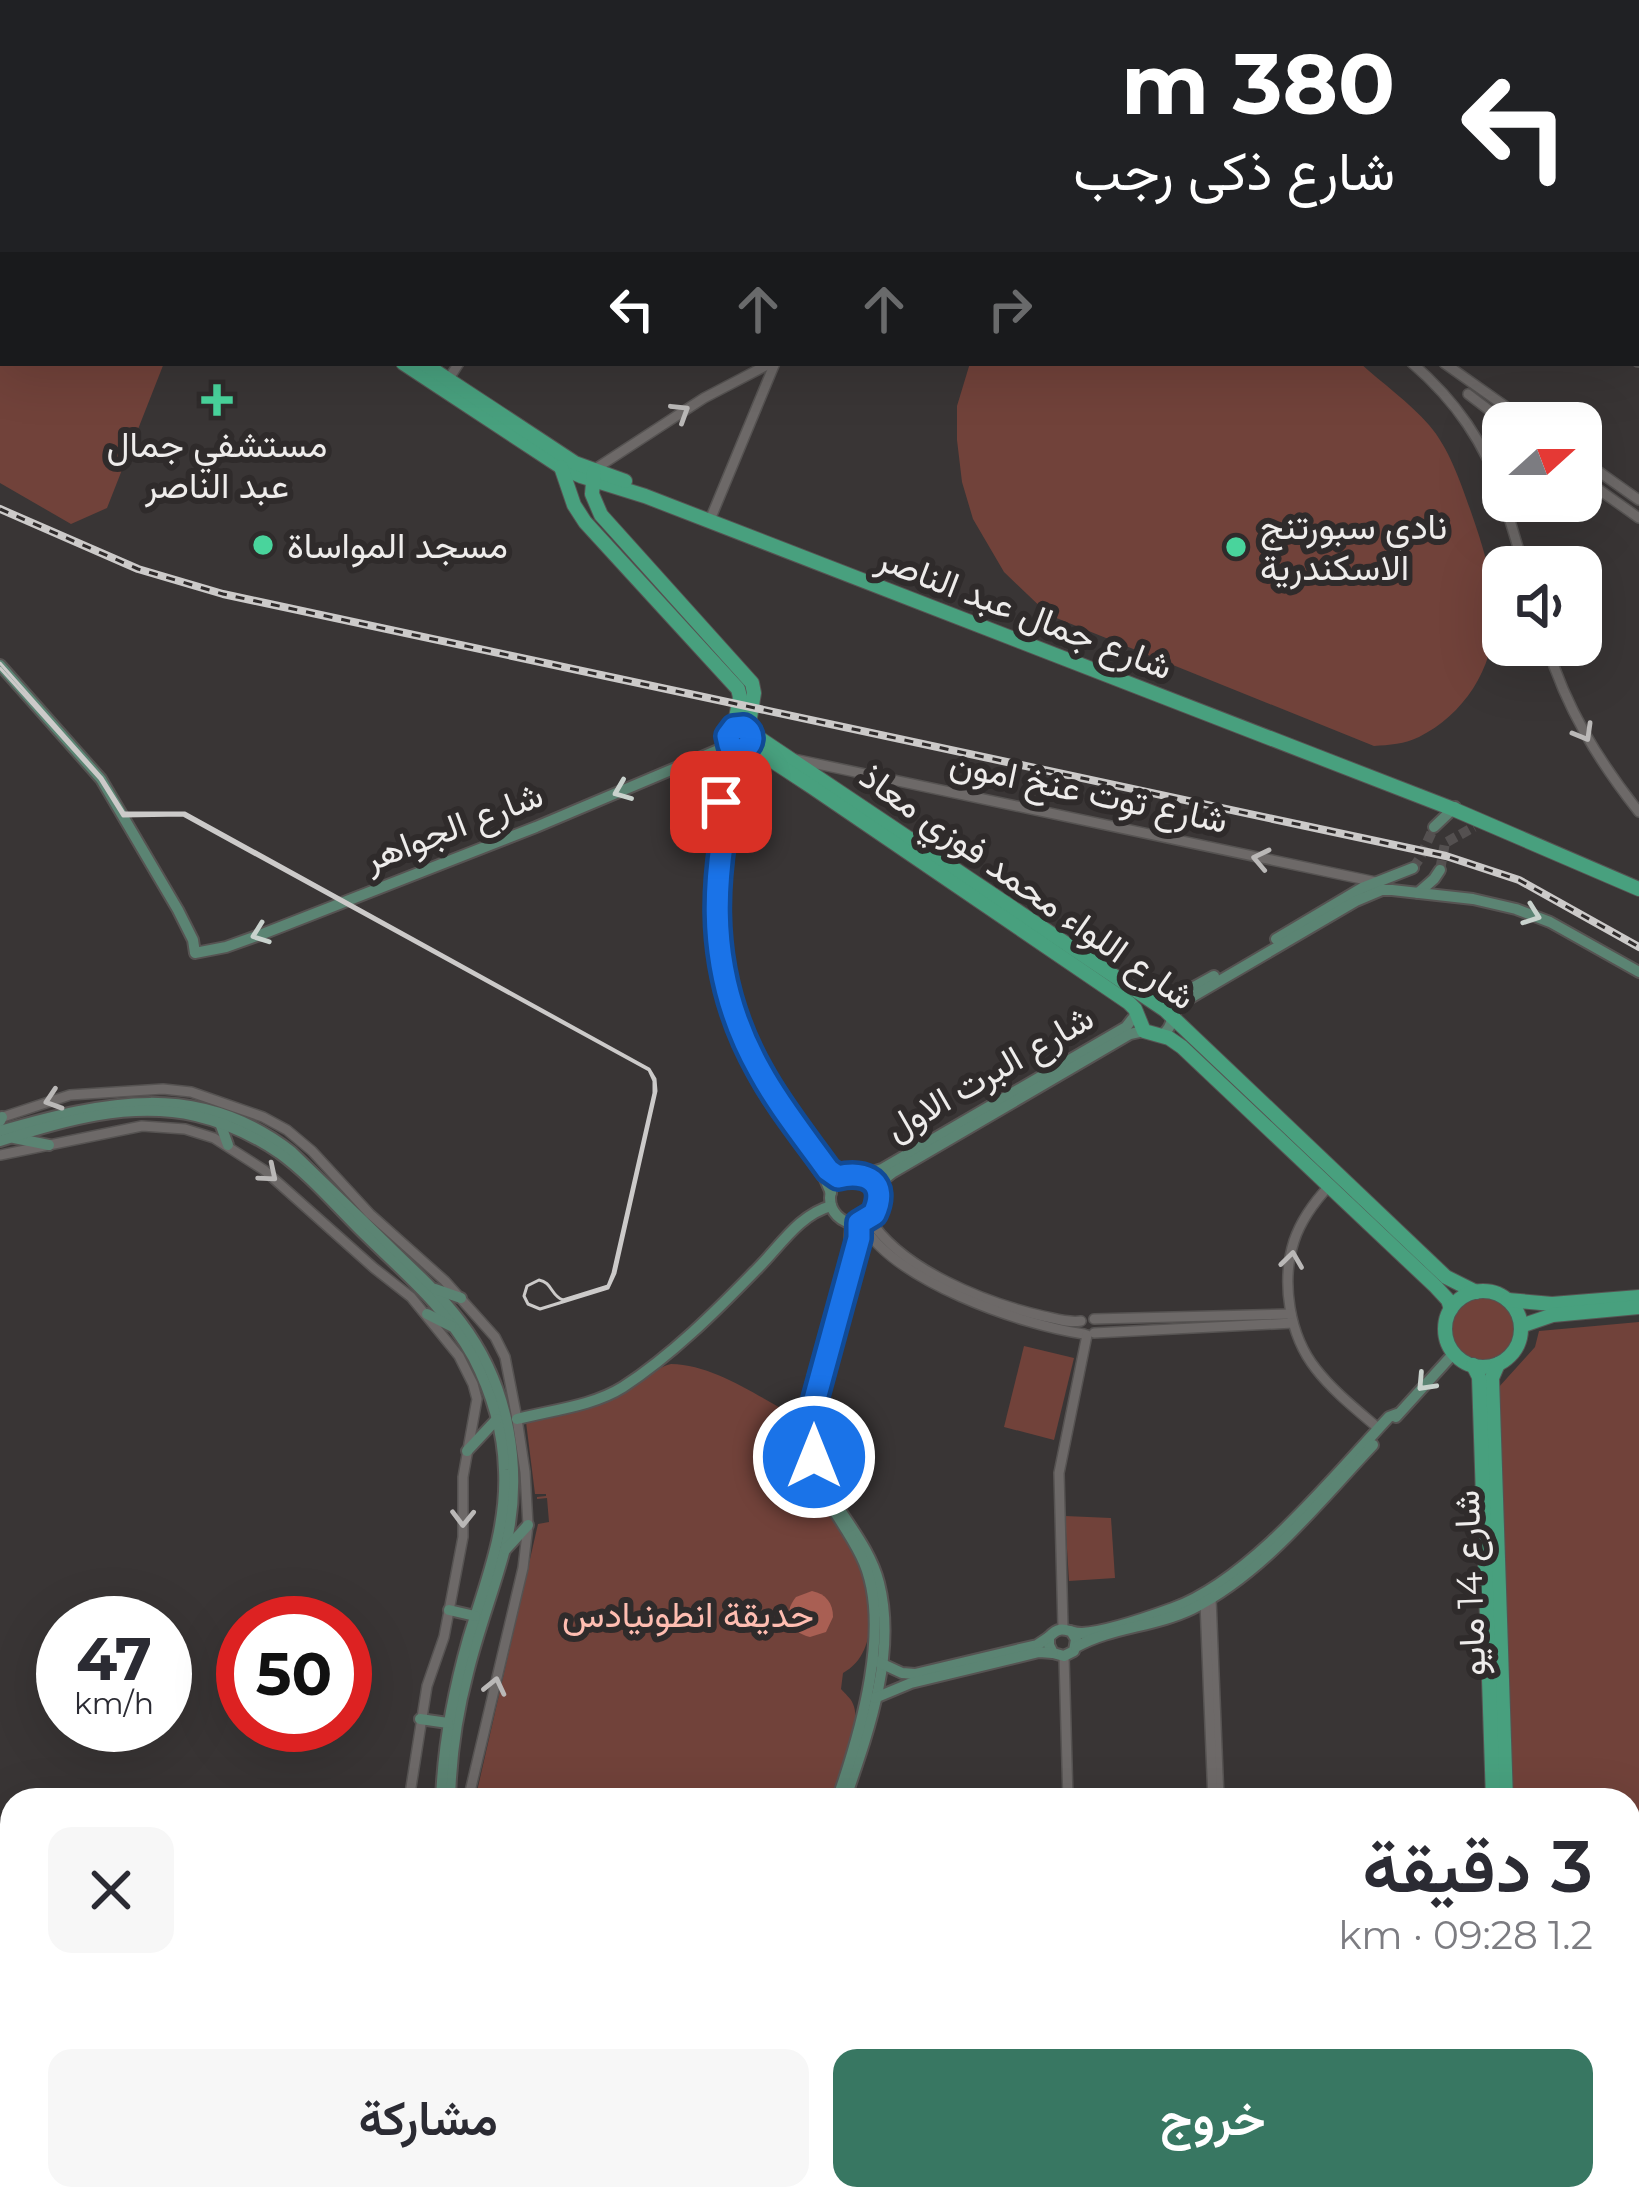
<!DOCTYPE html>
<html lang="ar">
<meta charset="utf-8">
<style>
:root{--surface:#fff;--page:#f7f7f7;--text:#2b2b33;--muted:#7c7c81;--accent:#387762}
body{margin:0;font-family:Montserrat,Vazirmatn,sans-serif;background:var(--page);color:var(--text);direction:rtl;height:100vh;display:flex;flex-direction:column;font-size:45px;white-space:nowrap}
*{box-sizing:border-box;margin:0}
p{font-size:39px;color:var(--muted)}
.icon{flex:none;width:66px;height:66px;fill:none;stroke:currentColor;stroke-width:2;stroke-linecap:round;stroke-linejoin:round}
.map{position:relative;flex:1;overflow:hidden;direction:ltr}
.side{position:absolute;left:0px;top:1788px;width:1641px;height:423px;display:flex;flex-direction:column;background:var(--surface);border-radius:36px 36px 0 0;box-shadow:0 12px 48px #0002;direction:rtl}
.side>*{flex:none}
.banner{position:absolute;left:0px;top:0px;width:1641px;height:366px;box-shadow:0 12px 48px #0002;direction:rtl;background:#202124;color:#fff;overflow:hidden}
.needle{width:78px;rotate:69deg}
.buttons{position:absolute;left:1482px;top:402px;display:grid;gap:24px}
.buttons a{display:grid;place-items:center;width:120px;height:120px;border-radius:24px;background:var(--surface);box-shadow:0 12px 48px #0002;font-size:60px}
.speed{position:absolute;left:36px;top:1596px;display:flex;gap:24px;font-size:60px;font-weight:700;text-align:center}
.speed>*{display:grid;place-content:center;width:156px;height:156px;border-radius:50%;background:var(--surface);box-shadow:0 12px 48px #0002;line-height:1}
.speed small{font-size:30px;font-weight:400}
.speed .limit{border:18px solid #d22;background:#fff;color:#111}
.pin{position:absolute;display:grid;place-items:center;width:102px;height:102px;color:#fff;margin:-51px;border-radius:24px;box-shadow:0 6px 18px #0006}
.me{position:absolute;width:132px;margin:-66px;rotate:0deg;stroke-linejoin:round;filter:drop-shadow(0 0 9px #0008)}
.turn{display:flex;align-items:center;gap:42px;height:252px;padding:0 48px;font-size:54px}
.turn .icon{width:156px;height:156px;stroke-width:2.5}
.turn b{display:block;font-size:84px;line-height:102px}
.lanes{display:flex;align-items:center;height:114px;padding:0 48px;background:#0003;justify-content:center;gap:60px;direction:ltr}
.lanes .off{opacity:.35}
.round{display:grid;place-items:center;flex:none;width:126px;height:126px;border-radius:24px;background:var(--page)}
.headline{display:flex;align-items:center;justify-content:space-between;height:204px;padding:0 48px}
h1{font-size:72px;font-weight:600;line-height:90px}
.action{display:flex;gap:24px;margin-top:auto;padding:24px 48px}
.action a{flex:1;height:138px;border-radius:24px;background:var(--accent);color:#fff;font-size:48px;font-weight:600;line-height:138px;text-align:center}
.action a+a{background:var(--page);color:var(--text)}
.map>svg:first-child{display:block}
</style>
<div class="map">
<svg width="1639" height="2210" viewBox="0 0 1639 2210">
<rect width="100%" height="100%" fill="#393535"/>
<g fill="#71423a">
<polygon points="3,285 3,363 164,363 107,508 71,524 0,483 0,288"/>
<path d="M970,363h390c22,20 49,39 69,62 20,23 31,56 41,84 12,34 24,71 24,108 1,50 -30,98 -75,120 -14,7 -30,8 -45,9l-325,-131 -45,-43 -31,-53 -11,-37 -5,-42v-34z"/>
<circle cx="1484" cy="1330" r="32"/>
<polygon points="1639,1322 1639,2193 1629,2175 1629,1800 1512,1800 1498,1388 1535,1347 1539,1331"/>
<polygon points="1024,1346 1074,1358 1054,1440 1004,1427"/>
<path d="M671,1364c44,1 86,32 124,52 1,28 9,57 22,82 9,17 23,30 33,46 20,34 36,105 -7,129l-2,16c4,5 10,9 12,15 10,21 -14,74 -22,96h-356l63,-276 11,-2 -2,-24 -10,1v-2l9,-1v-2h-11l-9,-72c28,-7 60,-11 86,-23 20,-10 39,-30 59,-35z"/>
<polygon points="1065,1516 1111,1518 1115,1578 1069,1581"/>
</g>
<path fill="#a95f53" d="M812,1591c14,3 21,12 21,26l-7,15 -16,5c-21,-5 -28,-23 -14,-40z"/>
<g fill="none" stroke-linecap="round" stroke-linejoin="round">
<g stroke="#a95f53" stroke-width="6">
<polyline points="0,2046 12,2057"/>
<polyline points="172,2199 185,2210"/>
</g>
<g stroke="#545050" stroke-width="10" stroke-dasharray="10 5" stroke-linecap="butt">
<polyline points="1413,868 1420,858 1434,827"/>
<polyline points="1440,870 1445,843 1474,827"/>
</g>
<g stroke="#565352" stroke-width="12">
<g id="tertiary">
<polyline points="523,0 524,3"/>
<polyline points="893,0 897,3"/>
<polyline points="924,0 928,3"/>
<polyline points="709,3 711,0"/>
<polyline points="0,278 3,276"/>
<path d="M1412,363c44,38 73,80 91,134"/>
<polyline points="1444,363 1529,423"/>
<polyline points="448,380 459,363"/>
<polyline points="1468,394 1506,423"/>
<polyline points="1581,459 1639,500"/>
<polyline points="595,469 704,398 771,363"/>
<polyline points="1581,477 1639,518"/>
<polyline points="1504,501 1524,567"/>
<polyline points="712,515 775,363"/>
<path d="M1547,645c19,63 51,115 92,167"/>
<polyline points="794,759 1376,882"/>
<polyline points="0,1118 70,1095 163,1089 191,1092 263,1117 287,1130 312,1151 370,1214 445,1281 495,1337 505,1357 517,1419 525,1472 528,1525 523,1568 468,1800"/>
<polyline points="0,1155 142,1126 185,1129 214,1138 264,1170 374,1268 411,1297 459,1356 473,1384 477,1399 463,1477 463,1537 444,1637 427,1686 409,1800"/>
<path d="M1330,1185c-15,16 -29,35 -36,56 -13,41 -5,94 22,128 17,22 41,41 62,59"/>
<path d="M869,1218c32,52 117,85 174,98 14,3 25,7 38,5"/>
<path d="M861,1222c32,59 160,103 223,112"/>
<polyline points="1094,1319 1291,1314"/>
<polyline points="1094,1333 1293,1323"/>
<polyline points="1211,1598 1219,1800"/>
<polyline points="1205,1602 1213,1800"/>
<polyline points="1063,1628 1059,1473 1087,1335"/>
<polyline points="1064,1656 1068,1800"/>
</g>
</g>
<g stroke="#565352" stroke-width="14">
<g id="secondary">
<polyline points="1120,0 1125,3"/>
<polyline points="380,3 383,0"/>
<polyline points="392,3 395,0"/>
<polyline points="1638,361 1639,361"/>
<polyline points="0,665 101,779 178,910 193,940 195,953 226,947 265,933 536,827 730,745"/>
<path d="M735,749c-32,107 -37,221 17,323 20,38 49,72 73,107l6,14"/>
<polyline points="727,810 742,750"/>
<polyline points="1434,827 1455,807"/>
<polyline points="1418,893 1434,879 1440,870"/>
<polyline points="1276,939 1362,888 1413,868"/>
<path d="M723,965c19,88 55,133 105,205l6,6 8,1"/>
<polyline points="1155,1002 1176,997 1214,976"/>
<path d="M1160,1036c14,-7 10,-21 20,-32l176,-103 26,-11h10l81,9 43,10 34,13 89,50"/>
<polyline points="0,1121 2,1117"/>
<polyline points="220,1123 228,1145"/>
<path d="M0,1131c105,-30 199,-52 292,21 31,30 62,60 93,90 26,26 54,50 76,80 49,64 63,149 44,227 -11,42 -27,82 -37,124 -11,41 -17,84 -18,127"/>
<polyline points="14,1138 49,1145"/>
<path d="M0,1141c63,-20 130,-40 196,-25 30,7 58,20 83,37 29,21 54,50 79,75 41,41 87,78 115,129 18,35 30,74 31,113 3,59 -19,113 -36,169 -15,53 -25,106 -27,161"/>
<circle cx="855" cy="1198" r="25"/>
<polyline points="864,1175 882,1169 1126,1027 1137,1013"/>
<polyline points="878,1190 883,1180 892,1173 1130,1034 1144,1031"/>
<polyline points="854,1256 859,1238 859,1223"/>
<polyline points="435,1289 461,1298"/>
<polyline points="427,1314 451,1326"/>
<path d="M830,1343c-7,26 -19,54 -21,81 -5,61 56,103 70,159 18,71 -11,150 -34,217"/>
<polyline points="1396,1417 1454,1353"/>
<path d="M517,1419c35,-9 76,-13 106,-32 49,-32 92,-75 132,-116 24,-23 43,-56 76,-65"/>
<polyline points="467,1451 497,1419"/>
<polyline points="506,1549 528,1525"/>
<polyline points="449,1610 475,1616"/>
<path d="M1071,1631l5,8 -2,12 -10,5 -11,-3 -4,-8v-8c13,-14 18,-4 33,-4 23,-1 69,-17 91,-25 77,-28 160,-131 216,-191l8,-3"/>
<path d="M1076,1647c35,-20 79,-20 116,-38 72,-36 127,-107 181,-164"/>
<polyline points="876,1661 902,1673 915,1674 1037,1645 1049,1637"/>
<polyline points="875,1698 911,1683 1039,1652 1053,1653"/>
<polyline points="420,1719 448,1723"/>
<path d="M837,1800c23,-66 57,-178 24,-244 -23,-47 -59,-77 -60,-134l49,-179 1,-20"/>
<polyline points="577,2199 605,2210"/>
<polyline points="599,2199 647,2210"/>
<polyline points="630,2199 742,2207 814,2199"/>
<polyline points="717,2199 761,2200"/>
<polyline points="858,2199 860,2210"/>
<polyline points="1479,2199 1497,2210"/>
<polyline points="1541,2199 1543,2210"/>
<polyline points="495,2206 517,2202 541,2210"/>
<polyline points="481,2210 491,2199"/>
<polyline points="1123,2210 1188,2203 1255,2210"/>
<polyline points="1340,2210 1349,2204 1351,2199"/>
</g>
</g>
<g stroke="#565352" stroke-width="16">
<g id="primary">
<polyline points="5,0 8,3"/>
<polyline points="26,0 29,3"/>
<polyline points="403,363 561,467 581,476 645,496 1453,809 1639,889"/>
<polyline points="423,363 575,463 625,481"/>
<polyline points="561,467 574,505 585,522 738,689 740,697 734,728"/>
<polyline points="594,472 592,494 601,515 752,683 754,693 748,730"/>
<circle cx="740" cy="738" r="12"/>
<polyline points="750,732 1165,1010 1446,1277 1476,1292"/>
<polyline points="744,749 765,756 812,787 1129,1003 1135,1009 1144,1031 1169,1038 1182,1047 1436,1287 1448,1300 1451,1309"/>
<circle cx="1483" cy="1329" r="38"/>
<polyline points="1508,1300 1552,1304 1639,1297"/>
<polyline points="1521,1326 1553,1315 1639,1307"/>
<polyline points="1498,1364 1492,1378 1506,1800"/>
<polyline points="1473,1365 1479,1377 1493,1800"/>
</g>
</g>
<g stroke="#565352" stroke-width="18">
<g id="trunk">
<polyline points="1331,0 1337,3"/>
<polyline points="1358,0 1363,3"/>
<polyline points="1638,180 1639,180"/>
<polyline points="1638,196 1639,196"/>
<polyline points="0,1991 12,2002"/>
<polyline points="233,2199 245,2210"/>
<polyline points="258,2199 269,2210"/>
</g>
</g>
<use href="#tertiary" stroke="#6d6968" stroke-width="9"/>
<use href="#secondary" stroke="#5b8473" stroke-width="10"/>
<use href="#primary" stroke="#48a07e" stroke-width="14"/>
<use href="#trunk" stroke="#3cb286" stroke-width="15"/>
<path stroke="#cccac9" stroke-width="3" d="M0,663l102,115 22,35h61l464,256 6,10 1,12 -41,182 -7,15 -68,21 -12,-5 -4,-8 3,-10 12,-6c13,2 12,16 24,20l45,-14 5,-13 41,-180v-12l-5,-11 -466,-255 -60,1 -23,-37 -100,-111"/>
<g stroke="#cccac9" stroke-width="8">
<g id="rail">
<polyline points="0,509 138,569 223,594 1446,856 1519,880 1639,947"/>
<polyline points="0,1915 12,1925"/>
<polyline points="315,2199 328,2210"/>
</g>
</g>
<use href="#rail" stroke="#2f2b2b" stroke-width="3" stroke-dasharray="9" stroke-linecap="butt"/>
<g stroke="#565352" stroke-width="16" stroke-linecap="butt">
<polyline id="primary-bridge" points="1512,2199 1512,2210"/>
</g>
<use href="#primary-bridge" stroke="#48a07e" stroke-width="14"/>
</g>
<defs><path id="oneway-chevron" d="M-2-3.5L2.5 0L-2 3.5" fill="none" stroke-width="1.6" stroke-linecap="round" stroke-linejoin="round" transform="scale(3)"/></defs>
<g stroke="#bab8b7">
<use href="#oneway-chevron" transform="translate(681 412) rotate(-32)"/>
<use href="#oneway-chevron" transform="translate(1584 733) rotate(60)"/>
<use href="#oneway-chevron" transform="translate(1261 859) rotate(-168)"/>
<use href="#oneway-chevron" transform="translate(53 1100) rotate(162)"/>
<use href="#oneway-chevron" transform="translate(269 1174) rotate(40)"/>
<use href="#oneway-chevron" transform="translate(1292 1260) rotate(-82)"/>
<use href="#oneway-chevron" transform="translate(463 1518) rotate(91)"/>
<use href="#oneway-chevron" transform="translate(495 1686) rotate(-77)"/>
</g>
<g stroke="#c9d2cd">
<use href="#oneway-chevron" transform="translate(622 791) rotate(158)"/>
<use href="#oneway-chevron" transform="translate(1532 915) rotate(20)"/>
<use href="#oneway-chevron" transform="translate(260 934) rotate(160)"/>
<use href="#oneway-chevron" transform="translate(1425 1383) rotate(133)"/>
</g>
<g fill="none" stroke-linecap="round" stroke-linejoin="round">
<g stroke="#114b97" stroke-width="30">
<path id="route" d="M721,802l14,-53 -5,-4 -2,-9 6,-8 10,-1c10,6 9,18 -2,23 -30,112 -42,215 18,321 19,35 45,67 68,99l10,7c28,-7 51,5 36,37l-15,9v15l-47,172 -3,22 5,25"/>
</g>
<use href="#route" stroke="#1a73e8" stroke-width="21"/>
</g>
<g fill="#49d49c" stroke="#2f2b2b" stroke-width="4.5">
<path d="M211 382h12v12h12v12h-12v12h-12v-12h-12v-12h12z"/>
<circle cx="263" cy="545" r="12"/>
<circle cx="1236" cy="547" r="12"/>
</g>
<g text-anchor="middle" stroke-width="12" stroke-linejoin="round" paint-order="stroke">
<g font-size="36" fill="#eeeceb" stroke="#2f2b2b" text-anchor="start">
<text x="217" y="457" text-anchor="middle">مستشفي جمال<tspan x="217" dy="41">عبد الناصر</tspan></text>
<text x="1260" y="539">نادي سبورتنج<tspan x="1260" dy="41">الاسكندرية</tspan></text>
<text x="287" y="558">مسجد المواساة</text>
</g>
<g font-size="36" fill="#eeeceb" stroke="#2f2b2b">
<text transform="translate(1025 612) rotate(21)" y="13">شارع جمال عبد الناصر</text>
<text transform="translate(1089 791) rotate(12)" y="13">شارع توت عنخ امون</text>
<text transform="translate(453 826) rotate(-21)" y="13">شارع الجواهر</text>
<text transform="translate(1028 886) rotate(35)" y="13">شارع اللواء محمد فوزي معاذ</text>
<text transform="translate(989 1072) rotate(-30)" y="13">شارع البرت الاول</text>
<text transform="translate(1469 1583) rotate(-92)" y="13">شارع 14 مايو</text>
</g>
<g font-size="36" fill="#febdb1" stroke="#2f2b2b">
<text x="688" y="1627">حديقة انطونيادس</text>
</g>
</g>
</svg>
<div class="buttons">
<a><svg class="needle" viewBox="-14 -14 28 28"><path d="M0-13l5 13h-10z" fill="#e53935"/><path d="M0 13l5-13h-10z" fill="#7c7c81"/></svg></a>
<a><svg class="icon" aria-label="sound" viewBox="0 0 24 24"><path d="M4 9h4l5-4v14l-5-4H4zM17 9q2 3 0 6"/></svg></a>
</div>
<div class="speed"><div>47<small>km/h</small></div><div class="limit">50</div></div>
<div class="pin" style="left:721px;top:802px;background:#d93025"><svg class="icon" aria-label="arrive" viewBox="0 0 24 24"><path d="M6 21V4h12l-3 4 3 4H6"/></svg></div>
<svg class="me" style="left:814px;top:1457px" viewBox="-20 -20 40 40"><circle r="17" fill="#1a73e8" stroke="#fff" stroke-width="3"/><path d="M0-11L8 9 0 5-8 9z" fill="#fff"/></svg>
<div class="banner">
<div class="turn"><svg class="icon" aria-label="left" viewBox="0 0 24 24"><path d="M17 20v-9H6M10 6l-5 5 5 5"/></svg><div><b>380 m</b>شارع ذكى رجب</div></div>
<div class="lanes"><svg class="icon" aria-label="left" viewBox="0 0 24 24"><path d="M17 20v-9H6M10 6l-5 5 5 5"/></svg><svg class="icon off" aria-label="ahead" viewBox="0 0 24 24"><path d="M12 20V5M6 11l6-6 6 6"/></svg><svg class="icon off" aria-label="ahead" viewBox="0 0 24 24"><path d="M12 20V5M6 11l6-6 6 6"/></svg><svg class="icon off" aria-label="right" viewBox="0 0 24 24"><path d="M7 20v-9h11M14 6l5 5-5 5"/></svg></div>
</div>
<section class="side">
<div class="headline"><div><h1>3 دقيقة</h1><p>1.2 km · 09:28</p></div><a class="round"><svg class="icon" aria-label="close" viewBox="0 0 24 24"><path d="M6 6l12 12M18 6L6 18"/></svg></a></div>
<div class="action"><a>خروج</a><a>مشاركة</a></div>
</section>
</div>
